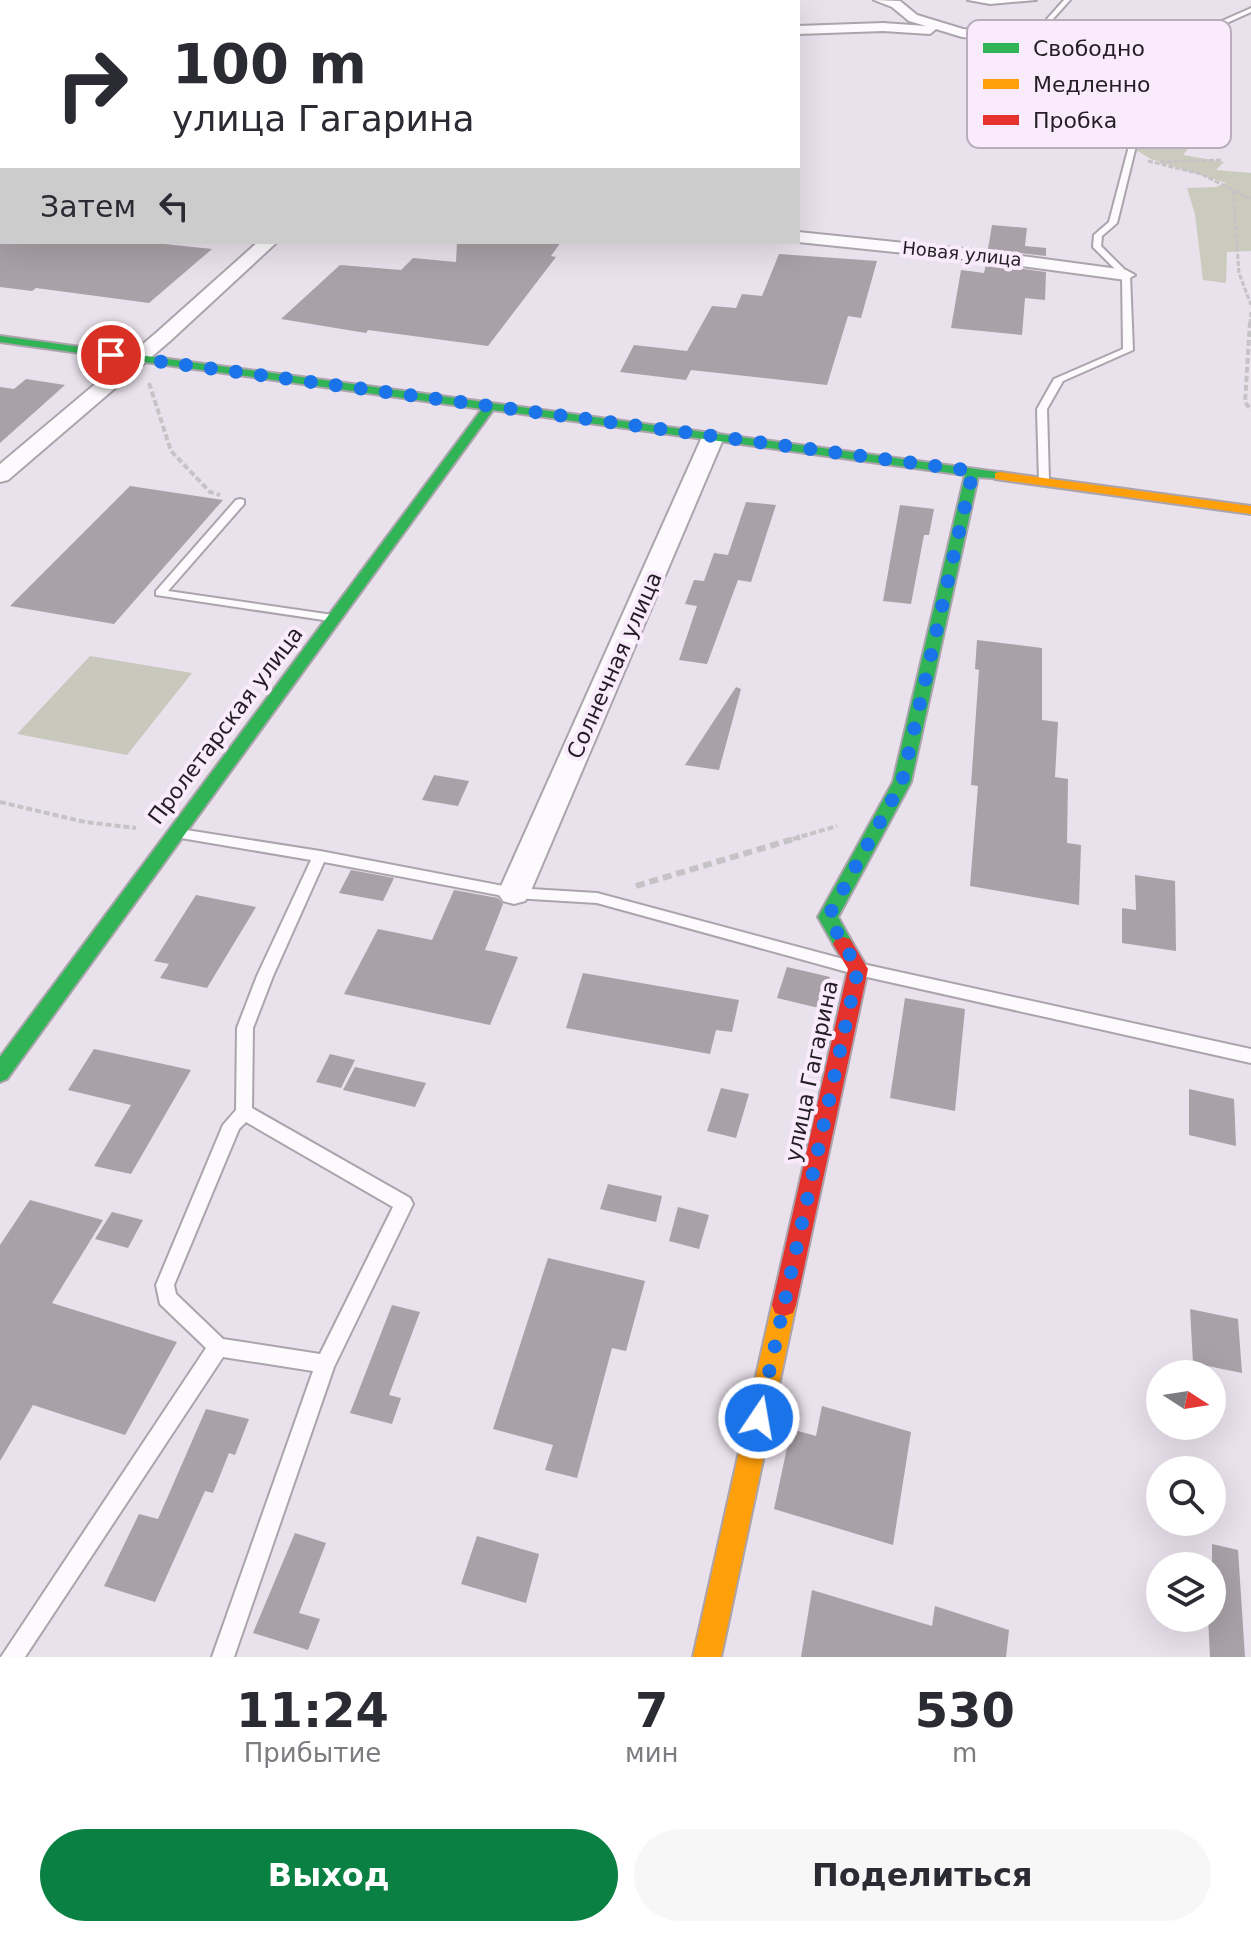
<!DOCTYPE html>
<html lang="ru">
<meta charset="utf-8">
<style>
:root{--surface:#fff;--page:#f7f7f7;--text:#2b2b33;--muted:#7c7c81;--accent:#0b8043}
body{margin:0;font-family:"DejaVu Sans",sans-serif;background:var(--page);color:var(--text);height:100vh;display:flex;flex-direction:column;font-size:30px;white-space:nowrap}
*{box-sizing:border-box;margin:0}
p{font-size:26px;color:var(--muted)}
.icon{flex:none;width:44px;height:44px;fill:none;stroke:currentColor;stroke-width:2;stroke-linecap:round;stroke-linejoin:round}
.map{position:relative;height:1657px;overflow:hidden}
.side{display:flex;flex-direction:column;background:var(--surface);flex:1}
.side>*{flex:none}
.top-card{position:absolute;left:0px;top:0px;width:800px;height:244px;box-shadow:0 8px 32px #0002;background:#fff;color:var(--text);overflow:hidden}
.needle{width:52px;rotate:102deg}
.tools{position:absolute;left:1146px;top:1360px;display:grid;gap:16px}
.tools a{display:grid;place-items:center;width:80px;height:80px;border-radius:50%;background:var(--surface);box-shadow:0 8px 32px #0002;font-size:40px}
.pin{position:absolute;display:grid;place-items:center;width:68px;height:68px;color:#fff;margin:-34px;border:4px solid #fff;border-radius:50%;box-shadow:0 2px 8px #0007}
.me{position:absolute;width:88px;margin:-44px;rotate:12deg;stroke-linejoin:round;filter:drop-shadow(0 0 6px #0008)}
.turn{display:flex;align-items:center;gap:28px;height:168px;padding:0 40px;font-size:36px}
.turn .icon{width:104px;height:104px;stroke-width:2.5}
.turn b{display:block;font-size:56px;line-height:68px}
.then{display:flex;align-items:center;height:76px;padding:0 40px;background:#0003;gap:16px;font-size:30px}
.eta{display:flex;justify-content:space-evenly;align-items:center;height:136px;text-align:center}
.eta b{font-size:48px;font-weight:600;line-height:56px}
.cta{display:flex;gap:16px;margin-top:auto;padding:16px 40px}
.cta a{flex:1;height:92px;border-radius:48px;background:var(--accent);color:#fff;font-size:32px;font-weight:600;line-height:92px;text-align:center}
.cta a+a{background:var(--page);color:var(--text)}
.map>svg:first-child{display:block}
</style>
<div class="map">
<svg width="1251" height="1657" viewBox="0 0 1251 1657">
<rect width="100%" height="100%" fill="#e9e1eb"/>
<polygon fill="#c8c8bc" points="90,656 192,673 127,755 17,734"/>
<polygon fill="#cacbbc" points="1160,120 1185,124 1202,131 1183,155 1224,162 1216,170 1251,173 1251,251 1227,252 1226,283 1203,280 1195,214 1187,188 1216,187 1226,183 1151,159 1136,150"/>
<g fill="#a8a1a7">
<polygon points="992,225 1027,228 1025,246 1046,248 1046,256 988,249"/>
<polygon points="0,242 146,242 212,249 149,303 36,288 32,291 0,287"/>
<polygon points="457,242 561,242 551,256 556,257 488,346 368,330 366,333 281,319 340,265 401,270 413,258 456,262"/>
<polygon points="779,254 877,261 861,318 848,316 827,385 691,370 686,380 620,372 634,345 687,351 712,306 736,308 742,294 762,296"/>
<polygon points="986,264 1046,272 1045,300 1025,298 1022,335 951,328 961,270 984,273"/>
<polygon points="26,379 65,385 0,443 0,387 14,389"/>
<polygon points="130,486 223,500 114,624 10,606"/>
<polygon points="746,502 776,505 751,582 738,580 707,664 679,660 697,606 685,604 694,580 704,581 714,553 728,555"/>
<polygon points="900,505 934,509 929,535 924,535 911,604 883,601"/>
<polygon points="977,640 1042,648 1042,720 1058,722 1055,777 1068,779 1067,843 1081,845 1079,905 970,886 978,786 971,785 979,670 975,669"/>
<polygon points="736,687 741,689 719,770 685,765"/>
<polygon points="434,775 469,781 458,806 422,800"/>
<polygon points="351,870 394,878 383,901 339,893"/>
<polygon points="1135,875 1175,881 1176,951 1122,943 1122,908 1136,910"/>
<polygon points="454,890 498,898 503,904 485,950 518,957 490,1025 344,994 378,929 432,940"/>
<polygon points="196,895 256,907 207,988 160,978 169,964 154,961"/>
<polygon points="787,967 830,977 823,1009 777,998"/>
<polygon points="583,973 739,1000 732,1032 716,1030 710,1054 566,1028"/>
<polygon points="905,998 965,1009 955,1111 890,1098"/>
<polygon points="94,1049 191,1070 131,1174 94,1166 131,1105 68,1090"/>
<polygon points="330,1054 355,1060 341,1088 316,1082"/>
<polygon points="355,1067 426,1083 415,1107 343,1090"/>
<polygon points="721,1088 749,1094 736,1138 707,1131"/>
<polygon points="1189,1089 1234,1099 1236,1146 1189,1135"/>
<polygon points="608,1184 662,1196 656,1222 600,1209"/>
<polygon points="30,1200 103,1220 52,1303 177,1342 125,1435 33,1405 0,1461 0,1245"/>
<polygon points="678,1207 709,1215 699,1249 669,1241"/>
<polygon points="112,1212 143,1220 128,1248 95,1239"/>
<polygon points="548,1258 645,1281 626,1351 612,1348 577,1478 545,1470 553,1445 493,1429"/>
<polygon points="392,1305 420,1312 389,1395 401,1398 392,1424 350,1413"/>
<polygon points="1190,1309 1238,1319 1242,1373 1193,1363"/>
<polygon points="822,1406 911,1432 893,1545 774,1509 791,1429 816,1436"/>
<polygon points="206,1409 249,1419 235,1455 229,1453 213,1493 205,1491 155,1602 104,1586 139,1514 158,1519"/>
<polygon points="295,1533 326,1543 299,1613 320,1619 308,1650 253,1633"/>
<polygon points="477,1536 539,1554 526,1603 461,1584"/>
<polygon points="1212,1544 1238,1550 1245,1657 1210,1657 1208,1618 1212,1618"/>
<polygon points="812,1590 932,1626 935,1606 1009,1630 1006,1657 801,1657"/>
</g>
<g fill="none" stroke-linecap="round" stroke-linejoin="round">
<g stroke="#aba4ac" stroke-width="4">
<g id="lane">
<polygon points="968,0 1036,0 990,4"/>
<polygon points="1064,0 1070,0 1053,19 1080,38 1118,45 1163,47 1249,9 1251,8 1251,12 1167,50 1149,93 1117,223 1102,236 1101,246 1130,275 1133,350 1063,381 1047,409 1049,481 1044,484 1039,481 1037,409 1054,379 1123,349 1122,276 1093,247 1094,235 1109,222 1143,93 1160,51 1118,49 1076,40 1047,19"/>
<polygon points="240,499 244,500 244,504 168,591 333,615 339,619 337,622 156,595 156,591 236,500"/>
<path d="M180,829l140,22 194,37 83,5 261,70 393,86v14l-393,-88 -261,-72 -83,-5 -190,-36 -51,114 -20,52 -1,80 158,90 3,6 -79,163 -100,290h-22l101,-286 -90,-14 -198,300h-24l205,-309 -46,-44 -4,-19 67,-160 13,-15 1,-82 20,-52 54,-116 -136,-23 -2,-3 2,-3zM246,1122l147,85 -73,147 -97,-15 -47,-45 -2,-9 65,-156z"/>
</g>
</g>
<g stroke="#aba4ac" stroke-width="4">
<g id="street">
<polygon points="331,0 377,0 378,2 332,2"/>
<polygon points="552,0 565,0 551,2"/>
<polygon points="874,0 900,1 917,15 963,29 1118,43 1124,47 1118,51 962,37 936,29 930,34 883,31 798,34 798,26 883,23 926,26 909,21 892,7"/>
<rect x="0" y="5" width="2" height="8"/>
<polygon points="798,232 992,252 1126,270 1135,275 1126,280 992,262 798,242"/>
<polygon points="258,242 277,242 170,341 8,480 0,482 0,464 156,333"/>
<polygon points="713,431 724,437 530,893 525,901 514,904 503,901 498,893 702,437"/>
</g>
</g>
<g stroke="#aba4ac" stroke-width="4">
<g id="fast">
<polygon points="260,0 270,0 258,2"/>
<polygon points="0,336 1005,473 1005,479 978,477 911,782 838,917 853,944 850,949 836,949 818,917 893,782 965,475 493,410 7,1079 0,1082 0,1057 482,409 0,342"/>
</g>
</g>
<g stroke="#aba4ac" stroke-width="4">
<g id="slow">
<polygon points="1000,472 1251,506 1251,514 995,479 995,473"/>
<polygon points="784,1294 793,1297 796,1305 721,1657 693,1657 772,1305 775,1297"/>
</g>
</g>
<g stroke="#aba4ac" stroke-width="4">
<g id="jam">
<polygon points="2,151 2,157 0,158 0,152"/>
<polygon points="843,937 850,939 868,969 796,1305 793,1313 784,1316 775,1313 772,1305 848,969 833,944 836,939"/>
</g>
</g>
<g stroke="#c6c3c7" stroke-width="3" stroke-dasharray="5 2" stroke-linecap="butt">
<polyline points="1148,161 1201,174 1251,199"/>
<polyline points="1160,162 1221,160"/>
<polyline points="1233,191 1239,273 1251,305"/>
<polyline points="1250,324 1251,311"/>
</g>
<g stroke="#c6c3c7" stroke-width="4" stroke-dasharray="6 3" stroke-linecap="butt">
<polyline points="1250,322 1245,402 1251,410"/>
<polyline points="149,383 171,451 210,492 220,495"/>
<polyline points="0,802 85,822 136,828"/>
<polyline points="793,839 837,826"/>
</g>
<polyline stroke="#c6c3c7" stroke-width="6" stroke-dasharray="9 5" stroke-linecap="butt" points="636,886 800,837"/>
<use href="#lane" fill="#fcfafc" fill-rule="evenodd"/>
<use href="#street" fill="#fcfafc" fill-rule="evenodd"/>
<use href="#fast" fill="#30b455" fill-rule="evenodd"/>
<use href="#slow" fill="#ff9f0a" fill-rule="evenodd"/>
<use href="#jam" fill="#e5322d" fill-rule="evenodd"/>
</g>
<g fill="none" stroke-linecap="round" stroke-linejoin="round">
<polyline stroke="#1a73e8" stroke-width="14" stroke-dasharray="0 25.2" points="111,355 973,471 902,782 828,917 858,969 759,1418"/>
</g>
<g text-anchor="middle" stroke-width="8" stroke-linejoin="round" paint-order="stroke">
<g font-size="18" fill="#231e24" stroke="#f9eafc">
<text transform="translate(962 254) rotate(6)" y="6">Новая улица</text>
</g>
<g font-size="22" fill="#231e24" stroke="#f9eafc">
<text transform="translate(614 665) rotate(-66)" y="8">Солнечная улица</text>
<text transform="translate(225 725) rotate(-53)" y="8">Пролетарская улица</text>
<text transform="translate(811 1071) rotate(-78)" y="8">улица Гагарина</text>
</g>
</g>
<rect x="967" y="20" width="264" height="128" rx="12" fill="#f9eafc" stroke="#b9adbb" stroke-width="2"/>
<rect x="983" y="43" width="36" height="10" fill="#30b455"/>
<rect x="983" y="79" width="36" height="10" fill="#ff9f0a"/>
<rect x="983" y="115" width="36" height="10" fill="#e5322d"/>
<g font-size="22" fill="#231e24">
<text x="1033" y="56">Свободно</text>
<text x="1033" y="92">Медленно</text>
<text x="1033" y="128">Пробка</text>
</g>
</svg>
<div class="tools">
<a><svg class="needle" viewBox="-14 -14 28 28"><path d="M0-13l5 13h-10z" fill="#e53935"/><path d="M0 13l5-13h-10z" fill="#7c7c81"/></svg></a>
<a><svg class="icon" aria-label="search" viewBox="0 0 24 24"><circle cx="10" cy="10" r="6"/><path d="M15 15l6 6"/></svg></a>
<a><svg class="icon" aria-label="layers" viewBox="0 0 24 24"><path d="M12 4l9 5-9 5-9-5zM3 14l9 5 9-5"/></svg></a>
</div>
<div class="pin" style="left:111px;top:355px;background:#d93025"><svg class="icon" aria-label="arrive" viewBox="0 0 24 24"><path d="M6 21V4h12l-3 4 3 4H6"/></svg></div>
<svg class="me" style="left:759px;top:1418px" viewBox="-20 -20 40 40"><circle r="17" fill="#1a73e8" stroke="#fff" stroke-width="3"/><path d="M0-11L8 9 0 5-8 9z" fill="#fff"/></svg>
<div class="top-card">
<div class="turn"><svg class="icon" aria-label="right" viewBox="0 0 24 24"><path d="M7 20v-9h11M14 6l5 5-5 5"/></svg><div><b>100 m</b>улица Гагарина</div></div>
<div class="then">Затем<svg class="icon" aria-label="left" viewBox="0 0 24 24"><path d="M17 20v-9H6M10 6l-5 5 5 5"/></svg></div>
</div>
</div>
<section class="side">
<div class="eta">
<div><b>11:24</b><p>Прибытие</p></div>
<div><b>7</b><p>мин</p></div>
<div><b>530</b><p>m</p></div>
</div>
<div class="cta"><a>Выход</a><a>Поделиться</a></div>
</section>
